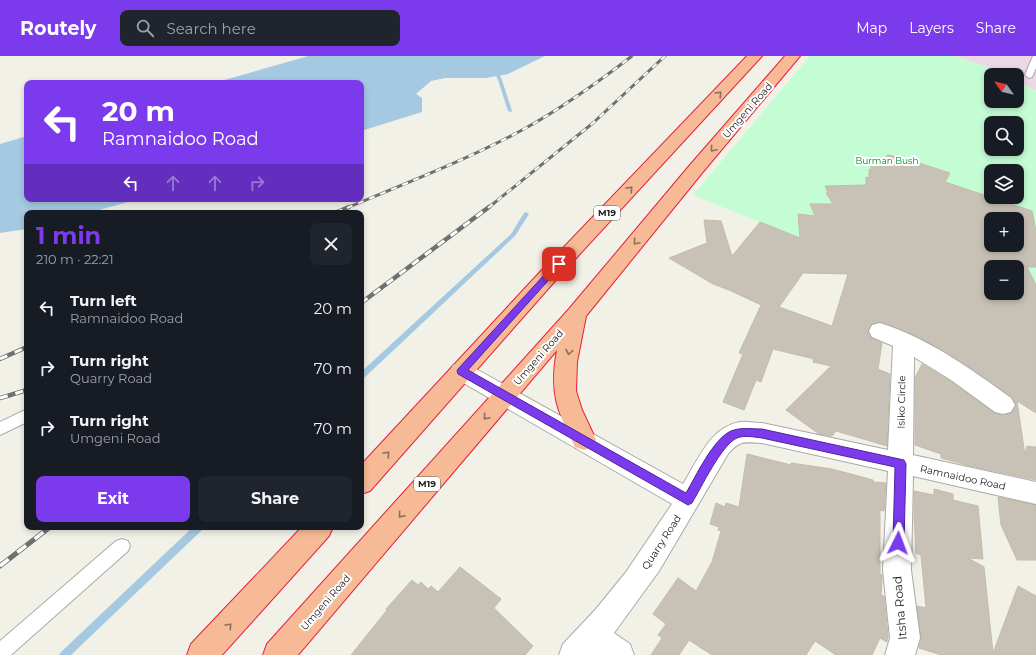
<!DOCTYPE html>
<meta charset="utf-8">
<style>
:root{--surface:#171b24;--page:#20242c;--text:#f1f3f6;--muted:#9ea1a6;--accent:#7c3aed}
body{margin:0;font-family:Montserrat,sans-serif;background:var(--page);color:var(--text);height:100vh;display:flex;flex-direction:column;font-size:15px;white-space:nowrap}
*{box-sizing:border-box;margin:0}
p{font-size:13px;color:var(--muted)}
.icon{flex:none;width:22px;height:22px;fill:none;stroke:currentColor;stroke-width:2;stroke-linecap:round;stroke-linejoin:round}
.map{position:relative;flex:1;overflow:hidden}
.panel{position:absolute;left:24px;top:154px;width:340px;height:320px;display:flex;flex-direction:column;background:var(--surface);border-radius:8px;box-shadow:0 2px 6px #0003}
.panel>*{flex:none}
.banner{position:absolute;left:24px;top:24px;width:340px;height:122px;border-radius:8px;box-shadow:0 2px 6px #0003;background:#7c3aed;color:#fff;overflow:hidden}
.needle{width:26px;rotate:304deg}
.controls{position:absolute;left:984px;top:12px;display:grid;gap:8px}
.controls a{display:grid;place-items:center;width:40px;height:40px;border-radius:8px;background:var(--surface);box-shadow:0 2px 6px #0003;font-size:20px}
.pin{position:absolute;display:grid;place-items:center;width:34px;height:34px;color:#fff;margin:-17px;border-radius:8px;box-shadow:0 2px 6px #0006}
.me{position:absolute;width:44px;margin:-22px;rotate:3deg;stroke-linejoin:round;filter:drop-shadow(0 0 3px #0008)}
.turn{display:flex;align-items:center;gap:14px;height:84px;padding:0 12px;font-size:18px}
.turn .icon{width:52px;height:52px;stroke-width:2.5}
.turn b{display:block;font-size:28px;line-height:34px}
.lanes{display:flex;align-items:center;height:38px;padding:0 12px;background:#0003;justify-content:center;gap:20px;direction:ltr}
.lanes .off{opacity:.35}
.round{display:grid;place-items:center;flex:none;width:42px;height:42px;border-radius:8px;background:var(--page)}
.overview{display:flex;align-items:center;justify-content:space-between;height:68px;padding:0 12px}
h1{font-size:24px;font-weight:700;line-height:30px;color:var(--accent)}
.action{display:flex;gap:8px;margin-top:auto;padding:8px 12px}
.action a{flex:1;height:46px;border-radius:8px;background:var(--accent);color:#fff;font-size:16px;font-weight:700;line-height:46px;text-align:center}
.action a+a{background:var(--page);color:var(--text)}
ul{padding:0;list-style:none}
li{display:flex;align-items:center;gap:12px;height:60px;padding:0 12px}
li div{flex:1}
li b{display:block;font-size:15px}
li em{font-style:normal}
header{display:flex;align-items:center;gap:24px;box-sizing:border-box;height:56px;padding:0 20px;background:var(--accent);color:#fff}
header strong{font-size:19px}
nav{display:flex;gap:22px;margin-inline-start:auto;font-size:14px}
.search{width:280px;height:36px;background:var(--page);display:flex;align-items:center;gap:10px;box-sizing:border-box;padding:0 14px;border-radius:8px;color:var(--muted);font-size:15px}
.map>svg:first-child{display:block}
</style>
<header>
<strong>Routely</strong>
<div class="search"><svg class="icon" aria-label="search" viewBox="0 0 24 24"><circle cx="10" cy="10" r="6"/><path d="M15 15l6 6"/></svg>Search here</div>
<nav><a>Map</a><a>Layers</a><a>Share</a></nav>
</header>
<div class="map">
<svg width="1036" height="599" viewBox="0 0 1036 599">
<rect width="100%" height="100%" fill="#f2f1e8"/>
<polygon fill="#ecd9e5" points="954,0 1036,0 1036,35 1017,25 1017,19 1006,19 997,14"/>
<path fill="#c4fdd3" fill-rule="evenodd" d="M810,0h144l43,14 9,5h-15v26h26v-20l19,11v253l-68,-38 -275,-112zM991,67h26v26h-26zM991,115h26v26h-26zM991,163h26v26h-26zM991,211h26v26h-26z"/>
<g fill="#a6c9e2">
<polygon points="308,0 545,0 508,18 486,22 445,22 431,25 416,38 422,42 422,56 361,75 361,27 214,27"/>
<polygon points="27,80 27,143 139,143 88,157 27,157 27,173 0,177 0,88"/>
</g>
<g fill="none" stroke-linecap="round" stroke-linejoin="round">
<g fill="#a6c9e2" fill-rule="evenodd">
<polygon points="487,0 491,0 502,24 512,55 512,56 508,55 498,24"/>
<polygon points="526,156 529,158 515,180 364,322 361,323 361,316 511,178 524,157"/>
<polygon points="193,471 203,471 202,474 71,599 59,599 61,596"/>
</g>
</g>
<g fill="#c8c1b6" stroke="#c5bba9" fill-rule="evenodd">
<path d="M887,99l13,2 50,16 -5,9 87,29 4,20v36h-9l9,18v128l-19,-12 8,54 2,-9 9,1v33l-61,-13 -1,-4v4l-33,-9v-4l-26,-9v-67l7,-14 28,17 45,32 8,2 8,-2 5,-9 -4,-7 -63,-43 -33,-18 -36,-14 -8,2 -4,8 3,6 11,5 -4,26 12,5 -3,72 -51,-15 -4,5 -13,-2 -33,-24 45,-44 -18,-4 1,-3 -41,-10 -12,33 -5,-2 -12,30 -21,-8 20,-48 -4,-1 22,-48 -32,-15 -16,-6 -44,-26 38,-15 -3,-23 17,1 11,35 28,-34 40,16 -2,-24 17,2 -5,-12h23l-7,-11h2l-3,-7 41,-1v-8l3,1v-9l2,1v-11l15,3zM991,163h26v26h-26zM991,211h26v26h-26zM803,217l45,1 -16,52 -53,-19z"/>
<polygon points="747,398 791,409 791,407 832,413 873,424 873,426 886,427 884,455 880,454 880,518 882,519 882,524 881,539 884,540 888,580 887,586 880,582 872,599 836,599 815,585 806,599 712,599 689,584 679,599 651,599 662,582 658,579 666,568 653,558 678,522 696,535 712,506 721,475 718,474 719,471 710,468 716,447 725,451 726,447 739,451"/>
<polygon points="934,433 953,438 953,444 978,450 983,503 968,502 984,511 993,597 1018,530 1036,540 1036,599 941,599 919,592 921,582 917,550 926,552 921,499 916,497 914,461 914,435 934,439"/>
<polygon points="998,441 1036,449 1036,504 1017,504 1001,469"/>
<polygon points="460,511 501,543 494,552 533,590 525,599 351,599 387,554 386,553 412,524 418,529 421,526 428,533 431,530 438,536"/>
</g>
<g fill="none" stroke-linecap="round" stroke-linejoin="round">
<g stroke="#a9a9a9" stroke-width="2">
<g id="service">
<polygon points="1033,0 1036,0 1036,12 1032,21 1029,22 1025,19"/>
<polygon points="27,353 27,366 0,379 0,366"/>
<polygon points="122,483 128,485 130,490 128,495 11,599 0,599 0,585 116,485"/>
</g>
</g>
<g stroke="#a9a9a9" stroke-width="2">
<path id="minor" d="M880,267c48,15 91,46 131,75l4,7 -4,7 -8,2 -8,-2 -44,-32 -37,-23 -1,98 123,27v22l-123,-28 -2,94 9,68 -5,17h-30l5,-17 -7,-68 5,-99 -126,-28c-18,-1 -22,-3 -34,11l-69,117 -45,62 16,11 4,11h-75l4,-11 33,-35 30,-37 46,-68 -219,-127 -3,-6 3,-6 8,-3 8,3 214,119c15,-24 27,-57 57,-62 7,-1 15,1 22,1l126,27 5,-104 -21,-9 -3,-6 3,-6z"/>
</g>
<g stroke="#e81d3c" stroke-width="2">
<g id="trunk">
<polygon points="747,0 762,0 555,225 370,435 361,438 361,409 541,215"/>
<path d="M785,0h15l-98,117 -116,143 -9,46 -1,29 6,19 14,30 -3,7 -9,3 -9,-3c-18,-36 -26,-55 -18,-97l-259,305h-35l4,-11 302,-335 121,-144z"/>
<polygon points="302,471 333,471 329,480 222,599 187,599 191,588"/>
</g>
</g>
<use href="#service" fill="#fff" fill-rule="evenodd"/>
<use href="#minor" fill="#fff" fill-rule="evenodd"/>
<use href="#trunk" fill="#f6ba96" fill-rule="evenodd"/>
<g stroke="#707070" stroke-width="3">
<g id="rail-far2">
<path d="M347,152c59,-25 120,-48 177,-79 38,-21 73,-46 108,-73"/>
<polyline points="488,152 593,67 665,0"/>
</g>
</g>
<g stroke="#707070" stroke-width="4.5">
<g id="rail-far1">
<polyline points="335,157 349,151"/>
<polyline points="361,247 489,151"/>
<polyline points="0,303 27,291"/>
<polyline points="0,342 27,334"/>
</g>
</g>
<g stroke="#707070" stroke-width="5">
<polyline id="rail" points="0,510 50,471"/>
</g>
<use href="#rail-far2" stroke="#fff" stroke-width="2" stroke-dasharray="6" stroke-linecap="butt"/>
<use href="#rail-far1" stroke="#fff" stroke-width="3" stroke-dasharray="8" stroke-linecap="butt"/>
<use href="#rail" stroke="#fff" stroke-width="3.5" stroke-dasharray="11" stroke-linecap="butt"/>
</g>
<defs><path id="oneway-chevron" d="M-2-3.5L2.5 0L-2 3.5" fill="none" stroke-width="1.6" stroke-linecap="round" stroke-linejoin="round"/></defs>
<g stroke="#8c6e5c">
<use href="#oneway-chevron" transform="translate(719 38) rotate(-47)"/>
<use href="#oneway-chevron" transform="translate(713 93) rotate(130)"/>
<use href="#oneway-chevron" transform="translate(630 133) rotate(-47)"/>
<use href="#oneway-chevron" transform="translate(636 186) rotate(130)"/>
<use href="#oneway-chevron" transform="translate(569 296) rotate(101)"/>
<use href="#oneway-chevron" transform="translate(486 361) rotate(131)"/>
<use href="#oneway-chevron" transform="translate(387 398) rotate(-47)"/>
<use href="#oneway-chevron" transform="translate(401 459) rotate(131)"/>
<use href="#oneway-chevron" transform="translate(229 570) rotate(-47)"/>
</g>
<path fill="#7c3aed" stroke="#51269a" d="M556,206h3l4,2 -95,106 218,123c10,-17 27,-54 45,-62 10,-4 20,-2 31,-2l142,31 2,4 -2,79 -2,4 -4,1 -3,-1 -2,-4 2,-76 -133,-29c-8,-1 -18,-3 -25,0 -15,6 -36,50 -45,65l-4,2 -230,-131 -1,-3 1,-2z"/>
<g text-anchor="middle" stroke-width="4" stroke-linejoin="round" paint-order="stroke">
<g font-size="9" fill="#058528" stroke="#fff">
<text x="887" y="108">Burman Bush</text>
</g>
<g fill="#fff" stroke="#646464" stroke-width="1">
<rect x="594" y="150" width="26" height="14" rx="3"/>
<rect x="414" y="421" width="26" height="14" rx="3"/>
</g>
<g font-size="9" font-weight="bold" fill="#222">
<text x="607" y="160">M19</text>
<text x="427" y="431">M19</text>
</g>
<g font-size="10" fill="#222" stroke="#fff">
<text transform="translate(747 54) rotate(-49)" y="4">Umgeni Road</text>
<text transform="translate(538 301) rotate(-49)" y="4">Umgeni Road</text>
<text transform="translate(901 346) rotate(-89)" y="4">Isiko Circle</text>
<text transform="translate(963 421) rotate(12)" y="4">Ramnaidoo Road</text>
<text transform="translate(661 486) rotate(-57)" y="4">Quarry Road</text>
<text transform="translate(325 546) rotate(-49)" y="4">Umgeni Road</text>
</g>
<g font-size="12" fill="#222" stroke="#fff">
<text transform="translate(900 552) rotate(-95)" y="4">Itsha Road</text>
</g>
</g>
</svg>
<div class="controls">
<a><svg class="needle" viewBox="-14 -14 28 28"><path d="M0-13l5 13h-10z" fill="#e53935"/><path d="M0 13l5-13h-10z" fill="#9ea1a6"/></svg></a>
<a><svg class="icon" aria-label="search" viewBox="0 0 24 24"><circle cx="10" cy="10" r="6"/><path d="M15 15l6 6"/></svg></a>
<a><svg class="icon" aria-label="layers" viewBox="0 0 24 24"><path d="M12 4l9 5-9 5-9-5zM3 14l9 5 9-5"/></svg></a>
<a>+</a>
<a>−</a>
</div>
<div class="pin" style="left:559px;top:208px;background:#d93025"><svg class="icon" aria-label="arrive" viewBox="0 0 24 24"><path d="M6 21V4h12l-3 4 3 4H6"/></svg></div>
<svg class="me" style="left:898px;top:487px" viewBox="-20 -20 40 40"><path d="M0-17L14 15 0 8-14 15z" fill="#7c3aed" stroke="#fff" stroke-width="4"/></svg>
<div class="banner">
<div class="turn"><svg class="icon" aria-label="left" viewBox="0 0 24 24"><path d="M17 20v-9H6M10 6l-5 5 5 5"/></svg><div><b>20 m</b>Ramnaidoo Road</div></div>
<div class="lanes"><svg class="icon" aria-label="left" viewBox="0 0 24 24"><path d="M17 20v-9H6M10 6l-5 5 5 5"/></svg><svg class="icon off" aria-label="ahead" viewBox="0 0 24 24"><path d="M12 20V5M6 11l6-6 6 6"/></svg><svg class="icon off" aria-label="ahead" viewBox="0 0 24 24"><path d="M12 20V5M6 11l6-6 6 6"/></svg><svg class="icon off" aria-label="right" viewBox="0 0 24 24"><path d="M7 20v-9h11M14 6l5 5-5 5"/></svg></div>
</div>
<section class="panel">
<div class="overview"><div><h1>1 min</h1><p>210 m · 22:21</p></div><a class="round"><svg class="icon" aria-label="close" viewBox="0 0 24 24"><path d="M6 6l12 12M18 6L6 18"/></svg></a></div>
<ul>
<li><svg class="icon" aria-label="left" viewBox="0 0 24 24"><path d="M17 20v-9H6M10 6l-5 5 5 5"/></svg><div><b>Turn left</b><p>Ramnaidoo Road</p></div><em>20 m</em></li>
<li><svg class="icon" aria-label="right" viewBox="0 0 24 24"><path d="M7 20v-9h11M14 6l5 5-5 5"/></svg><div><b>Turn right</b><p>Quarry Road</p></div><em>70 m</em></li>
<li><svg class="icon" aria-label="right" viewBox="0 0 24 24"><path d="M7 20v-9h11M14 6l5 5-5 5"/></svg><div><b>Turn right</b><p>Umgeni Road</p></div><em>70 m</em></li>
</ul>
<div class="action"><a>Exit</a><a>Share</a></div>
</section>
</div>
